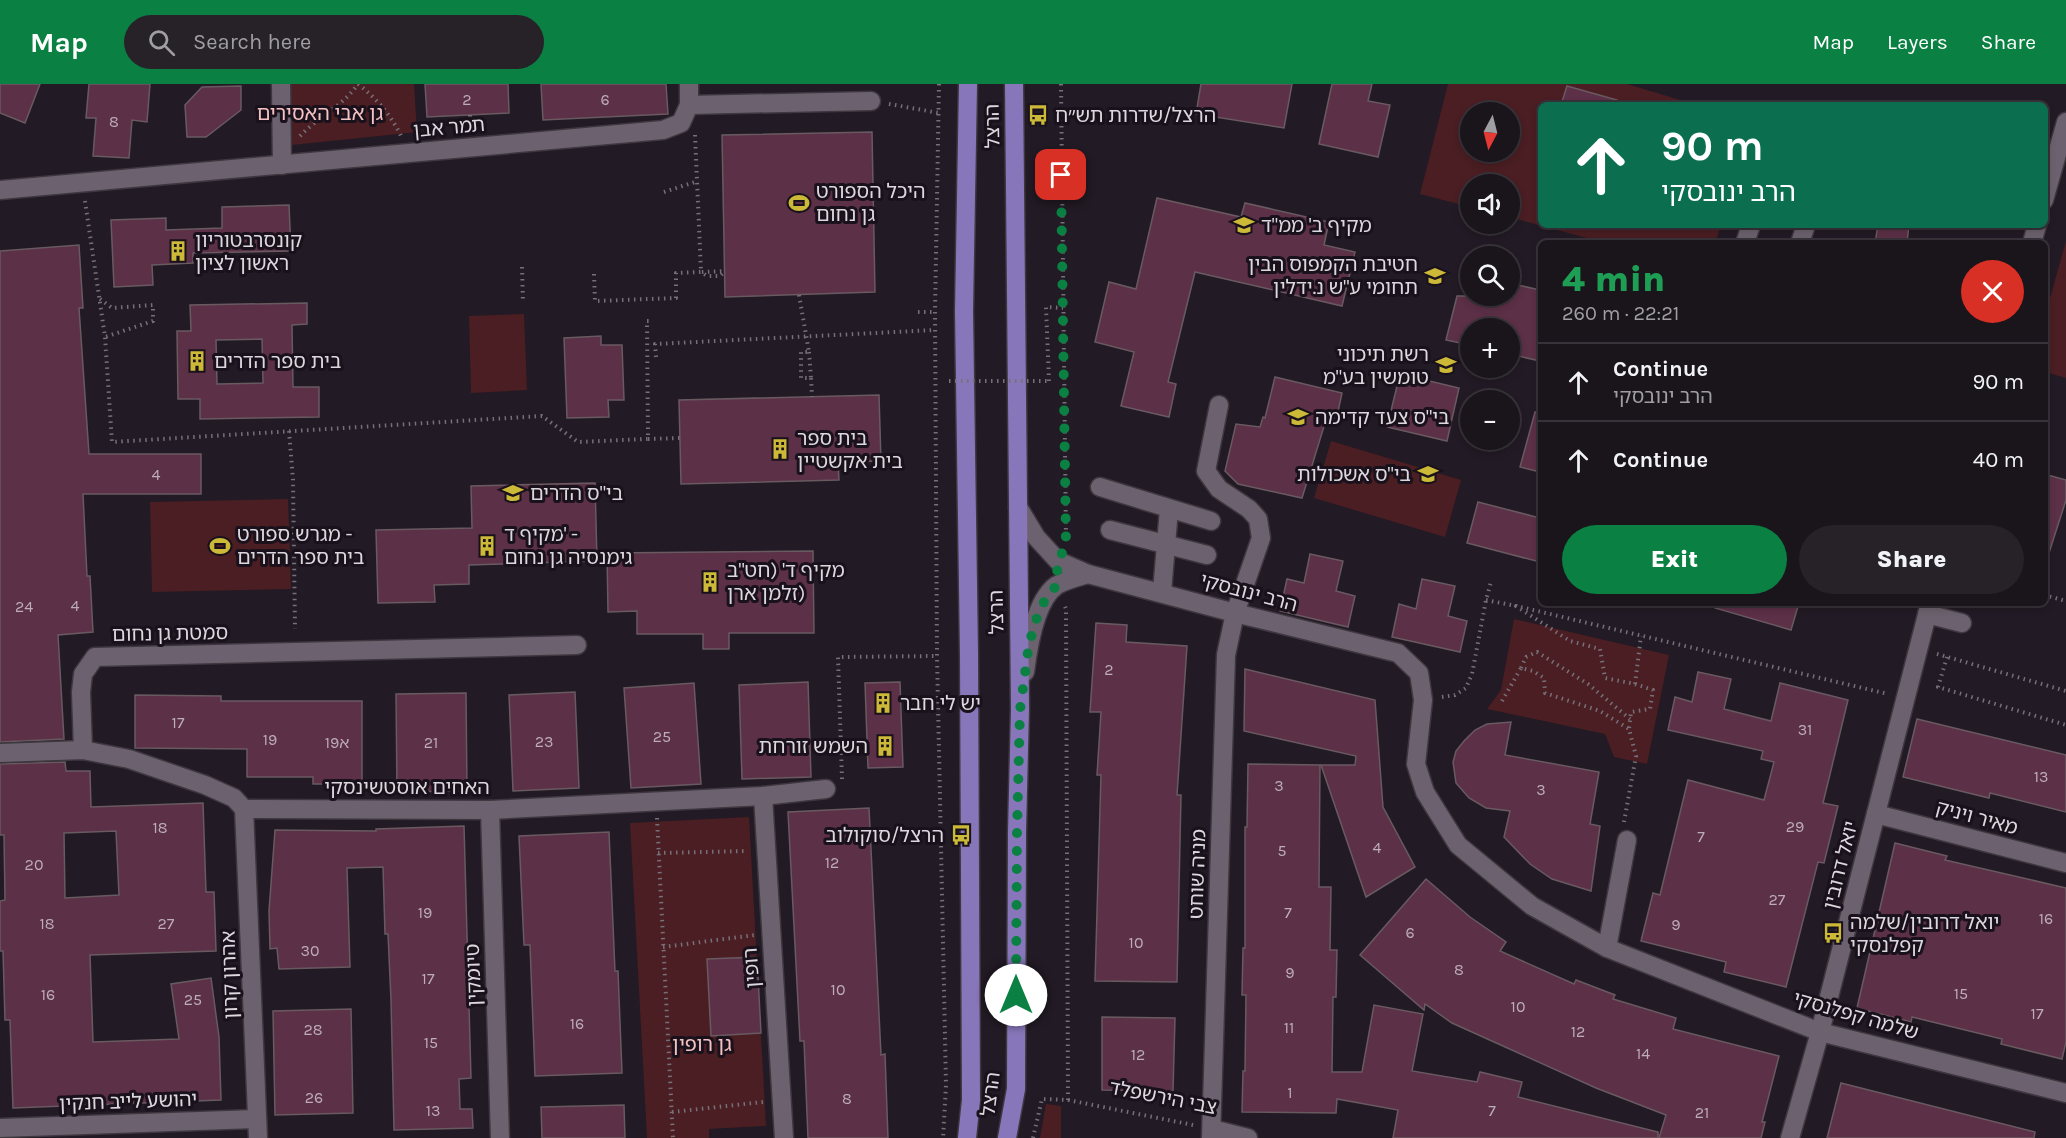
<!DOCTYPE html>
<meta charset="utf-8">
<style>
:root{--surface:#1a141b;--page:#272128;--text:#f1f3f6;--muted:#9f9ea3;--line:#38333a;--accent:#0b8043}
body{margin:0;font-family:Karla,"Noto Sans Hebrew",sans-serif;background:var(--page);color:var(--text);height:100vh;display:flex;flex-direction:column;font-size:22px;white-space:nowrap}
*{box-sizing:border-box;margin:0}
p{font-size:20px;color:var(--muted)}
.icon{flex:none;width:33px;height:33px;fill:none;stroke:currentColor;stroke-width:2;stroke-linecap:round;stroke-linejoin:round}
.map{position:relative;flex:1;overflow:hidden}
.drawer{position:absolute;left:1538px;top:156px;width:510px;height:366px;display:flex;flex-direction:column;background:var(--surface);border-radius:9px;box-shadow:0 3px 9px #0003,0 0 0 2px var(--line)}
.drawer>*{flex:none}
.banner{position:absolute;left:1538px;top:18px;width:510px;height:126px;border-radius:9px;box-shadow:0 3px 9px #0003,0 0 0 2px var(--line);background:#0b6e4f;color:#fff;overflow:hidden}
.needle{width:39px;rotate:187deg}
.tools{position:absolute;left:1460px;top:18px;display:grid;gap:12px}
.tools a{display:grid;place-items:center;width:60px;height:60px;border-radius:50%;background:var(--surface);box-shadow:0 3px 9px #0003,0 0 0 2px var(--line);font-size:30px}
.pin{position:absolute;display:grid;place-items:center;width:51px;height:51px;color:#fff;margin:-26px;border-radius:12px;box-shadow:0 3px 9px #0006}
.me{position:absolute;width:66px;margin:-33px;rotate:0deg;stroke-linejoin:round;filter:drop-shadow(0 0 4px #0008)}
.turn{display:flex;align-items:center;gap:21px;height:126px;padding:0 24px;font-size:27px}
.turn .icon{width:78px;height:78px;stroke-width:2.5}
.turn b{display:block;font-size:42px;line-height:51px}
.round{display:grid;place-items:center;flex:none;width:63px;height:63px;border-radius:32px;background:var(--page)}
.headline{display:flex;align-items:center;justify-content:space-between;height:102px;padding:0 24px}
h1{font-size:36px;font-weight:800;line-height:45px;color:#1e9e55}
.action{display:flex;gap:12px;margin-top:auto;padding:12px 24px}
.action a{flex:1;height:69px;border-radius:36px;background:var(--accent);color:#fff;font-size:24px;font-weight:800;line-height:69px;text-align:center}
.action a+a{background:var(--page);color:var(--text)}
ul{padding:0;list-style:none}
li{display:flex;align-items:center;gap:18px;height:78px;padding:0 24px;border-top:2px solid var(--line)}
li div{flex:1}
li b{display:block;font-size:22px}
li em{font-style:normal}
header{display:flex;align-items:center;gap:36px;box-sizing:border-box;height:84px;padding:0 30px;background:var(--accent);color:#fff}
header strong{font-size:28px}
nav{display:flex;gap:33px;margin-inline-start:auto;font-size:21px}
.search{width:420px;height:54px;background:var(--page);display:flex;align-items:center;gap:15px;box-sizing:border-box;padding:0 21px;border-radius:33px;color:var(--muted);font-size:22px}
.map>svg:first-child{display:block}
</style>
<header>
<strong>Map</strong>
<div class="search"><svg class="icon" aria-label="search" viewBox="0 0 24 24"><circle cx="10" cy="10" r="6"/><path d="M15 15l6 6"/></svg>Search here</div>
<nav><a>Map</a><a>Layers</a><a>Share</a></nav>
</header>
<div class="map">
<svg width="2066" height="1054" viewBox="0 0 2066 1054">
<rect width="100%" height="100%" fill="#221a24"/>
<g fill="#4a1e22" fill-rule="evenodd">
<polygon points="290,0 414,0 417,48 292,61"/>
<path d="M1448,0h179l70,21h-157v120h181l-6,18h-110l-96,-26v-33h-39v23l-50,-13zM1470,28h39v40h-39z"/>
<polygon points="2066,157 2066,294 2045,288 2045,232"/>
<polygon points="524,230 527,306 471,309 469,232"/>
<polygon points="1331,357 1461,396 1445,453 1314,414"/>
<polygon points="288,415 291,505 152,508 150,418"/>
<polygon points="1514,535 1669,571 1647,680 1614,673 1605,650 1487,625 1501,606"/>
<polygon points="749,733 766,1042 709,1045 709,1054 647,1054 630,739"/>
<polygon points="1046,1020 1061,1022 1061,1054 1040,1054"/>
</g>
<g fill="#5c3047" stroke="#695a61" stroke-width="1.5" fill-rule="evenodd">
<polygon points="0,0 40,0 25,39 0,29"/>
<polygon points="89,0 150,0 147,38 132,36 129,74 93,72 96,34 86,34"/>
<polygon points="425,0 508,0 509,29 427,33"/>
<polygon points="541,0 666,0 668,30 543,36"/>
<polygon points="1201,0 1292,0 1284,44 1196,30"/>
<polygon points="1332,0 1372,0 1368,17 1390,21 1378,73 1319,60"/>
<polygon points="241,2 241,26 206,53 187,53 185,21 202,3"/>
<polygon points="1567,2 1617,16 1616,21 1561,21"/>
<polygon points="872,48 875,208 725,213 722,51"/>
<polygon points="1157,114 1241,133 1245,119 1329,138 1324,161 1355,168 1342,222 1195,188 1168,298 1176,300 1169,333 1121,322 1134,268 1095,258 1109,198 1136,205"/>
<polygon points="289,121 291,167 193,169 193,179 152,181 153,201 114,203 111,136 166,134 166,146 222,144 222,123"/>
<polygon points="1878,141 1909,141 1907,159 1875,159"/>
<polygon points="79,161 83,224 79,224 89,370 201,370 201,410 83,410 87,492 90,492 93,548 58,551 64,655 0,658 0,167"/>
<polygon points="1509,199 1540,206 1540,277 1509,270 1509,244 1470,244 1470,261 1446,256 1457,212 1509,212"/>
<path d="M307,219v21l-15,1 1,62h26v30l-119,2v-20h-22l-1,-68h14l-1,-26zM262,255l1,44 -46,1 -1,-44z"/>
<polygon points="601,252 601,261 622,261 624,316 608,316 609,333 567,334 564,254"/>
<polygon points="1400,290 1459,304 1447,357 1387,343"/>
<polygon points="1275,293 1342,309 1335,341 1325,339 1302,414 1238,400 1225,387 1236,340 1260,343 1263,333 1265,334"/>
<polygon points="879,311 881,377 838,378 839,396 681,400 679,316"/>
<polygon points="1535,328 1540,329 1540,388 1520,383"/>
<polygon points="2044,390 2066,396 2066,416 2048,472 2044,471"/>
<polygon points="595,399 597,477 469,481 469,500 434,501 435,518 378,519 376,446 472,444 471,402"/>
<polygon points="1478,418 1540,434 1540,478 1467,459"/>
<polygon points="813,467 814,549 729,549 729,565 703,565 703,550 637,550 637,527 608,528 607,469"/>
<polygon points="1310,470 1343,477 1336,507 1355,512 1348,543 1280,527 1287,495 1304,499"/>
<polygon points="1422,495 1455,502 1448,532 1467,537 1460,568 1392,553 1399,520 1416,525"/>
<polygon points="1715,519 1799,519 1791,546 1715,524"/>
<polygon points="1096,539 1127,541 1126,558 1187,562 1177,711 1181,711 1177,898 1095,897 1101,691 1097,691 1101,628 1090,628"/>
<polygon points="1245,585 1375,616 1383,723 1415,783 1366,813 1321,681 1355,681 1356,672 1244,647"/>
<polygon points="1698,588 1731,595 1724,625 1771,637 1780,599 1848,616 1823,719 1838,722 1824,779 1818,778 1786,903 1724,888 1726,878 1641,857 1653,809 1660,811 1688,696 1764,716 1774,678 1761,675 1763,667 1668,646 1675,613 1692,618"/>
<polygon points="808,598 811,693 742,695 739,601"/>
<polygon points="900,598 903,683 868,684 865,599"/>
<polygon points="694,599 701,700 631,704 624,604"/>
<polygon points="575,608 579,704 513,707 509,611"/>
<polygon points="466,609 467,707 397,708 396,610"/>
<polygon points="135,611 221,612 221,617 362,617 362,700 313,700 313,693 247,693 247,665 135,664"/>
<polygon points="1917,635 2066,671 2066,728 1990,709 1989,714 1903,693"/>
<polygon points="1511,638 1505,671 1599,688 1590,740 1600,742 1591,807 1552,795 1530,780 1504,753 1510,727 1486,724 1469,714 1456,699 1453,678 1456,667 1464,657 1475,646 1487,640"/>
<path d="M65,678l1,9h24l1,36 112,-4 3,89h8l2,59 -126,4 3,87 86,-3 -8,-55 40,-6 8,59 2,63 -208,8 -3,-88h-5l-2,-69h-3v-50l5,-1 -1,-65h-4v-71zM116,747l3,64 -54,3 -1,-65z"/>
<polygon points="1248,680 1320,681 1319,803 1331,803 1330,866 1337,866 1336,913 1333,913 1332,988 1362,988 1374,921 1423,930 1412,987 1477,998 1480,988 1522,998 1518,1013 1658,1048 1658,1054 1393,1054 1398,1026 1337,1015 1336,1029 1242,1028 1243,987 1245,987 1246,911 1242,911 1243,864 1245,864 1245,743 1247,743"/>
<polygon points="869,724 881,971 885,970 888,1054 808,1054 804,957 800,957 788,728"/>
<polygon points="464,742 471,994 459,995 460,1025 472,1025 473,1044 394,1046 391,916 388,850 385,850 383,783 347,784 350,883 279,885 277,864 270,865 269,827 275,746 376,747 376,745"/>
<polygon points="609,748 615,887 618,887 622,989 535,992 530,861 524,861 519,752"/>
<polygon points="1895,759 1947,772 1945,776 2066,804 2066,958 2062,975 2001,960 2002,955 1912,933 1911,938 1857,924"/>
<polygon points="1426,795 1470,833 1506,858 1500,867 1574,900 1576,896 1615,911 1613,915 1676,934 1673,945 1779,972 1762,1038 1765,1038 1761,1054 1659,1054 1666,1031 1596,1004 1452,939 1425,920 1424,926 1360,871"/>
<polygon points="757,873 761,949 711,952 707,875"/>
<polygon points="351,925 353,1029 275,1031 273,927"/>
<polygon points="1102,933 1175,934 1173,1007 1102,1006"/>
<polygon points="1841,999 2035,1048 2034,1054 1827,1054"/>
<polygon points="624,1021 625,1054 542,1054 541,1023"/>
</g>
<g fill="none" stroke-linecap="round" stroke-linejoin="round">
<g stroke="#3e373f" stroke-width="21">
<g id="minor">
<polyline points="281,0 282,81"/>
<polyline points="689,21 871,17"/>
<polyline points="0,106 663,46 681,39 689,21 689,0"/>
<polyline points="2044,116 2066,38"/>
<polyline points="1745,159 1751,141"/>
<polyline points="1800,159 1806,141"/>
<polyline points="2032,159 2037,141"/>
<polyline points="1100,403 1211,437"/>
<polyline points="1018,423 1036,453 1058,477 1088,490 1235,529 1398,569 1419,589 1423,616 1416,680 1425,708 1458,761 1532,822 1607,864 1820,948 2066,1009"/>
<polyline points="1110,446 1207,471"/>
<polyline points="1162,508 1169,425"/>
<polyline points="1927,530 1962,539"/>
<path d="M1025,588c3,-24 10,-72 32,-87 9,-5 21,-8 31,-11"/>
<polyline points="83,666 81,608 83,590 95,573 577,561"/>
<polyline points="0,669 83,666 129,675 205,701 234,714 244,725 490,726 763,712 826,705"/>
<polyline points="763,712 784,1054"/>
<polyline points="244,725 258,1054"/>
<polyline points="490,726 500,1054"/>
<polyline points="1876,730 2066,779"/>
<polyline points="1607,864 1627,756"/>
<polyline points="0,1044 257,1035"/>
<polyline points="1212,1045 1248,1054"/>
<polyline points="1211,1054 1226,571 1235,529 1261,454 1258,435 1249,425 1219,405 1206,387 1219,321"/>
<polyline points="1790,1054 1820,948 1930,519"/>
</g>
</g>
<g stroke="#3e373f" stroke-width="21">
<g id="major">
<polyline points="967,1054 971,1016 969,570 964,227 968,0"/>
<polyline points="1007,1054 1016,1005 1017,748 1020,625 1014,0"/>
</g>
</g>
<g stroke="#777079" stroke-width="4" stroke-dasharray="1.5 4.5" stroke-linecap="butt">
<path d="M358,0c19,15 33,31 43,52"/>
<polyline points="939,0 935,228 937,572 946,1001 943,1054"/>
<polyline points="1061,0 1066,456"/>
<polyline points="889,20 939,29"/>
<polyline points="470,31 470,45"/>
<polyline points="695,51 701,188 725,187"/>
<path d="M300,52c18,-19 43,-30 58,-52"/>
<polyline points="664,108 698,97"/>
<polyline points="85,117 105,253 112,358 542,332 578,358 648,355 647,237 649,237"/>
<polyline points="522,183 523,218"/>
<polyline points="594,190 595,217 676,214 676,189 701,188 707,192 720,192 724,188"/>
<polyline points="799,211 809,268 801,268 801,294 811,294 812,313"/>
<polyline points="100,215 112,224 153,221 153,237 105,253"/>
<polyline points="918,228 935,228"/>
<polyline points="809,268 811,294"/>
<polyline points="656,273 655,260 935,246"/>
<polyline points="1049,297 1046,223 1063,224"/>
<polyline points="289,347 293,396 295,545"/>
<polyline points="648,355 680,354"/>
<polyline points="2044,511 2066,517"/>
<polyline points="1486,516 1516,522"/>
<polyline points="1937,570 2066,607"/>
<polyline points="1947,573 1938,603 2066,641"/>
<polyline points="1521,584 1526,573 1537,568 1588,600 1630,635"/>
<polyline points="1635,600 1641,552"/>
<polyline points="1442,613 1455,611 1466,604 1472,590 1486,516 1491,498"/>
<polyline points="1502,617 1521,584 1533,587 1544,594 1545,609 1600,627 1629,645"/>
<polyline points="842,695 838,573 937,572"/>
<polyline points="657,734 673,1054"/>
<polyline points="1624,738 1636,672 1629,645 1631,628 1650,625 1653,606 1635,600 1605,594 1600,565 1570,557 1516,522 1888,610"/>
<polyline points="658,769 748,767"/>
<polyline points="663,863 755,851"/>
<polyline points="1068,1016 1193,1041"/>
<polyline points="672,1028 763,1018"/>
<polyline points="1033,1054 1042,1015 1068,1016 1066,525 1064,520"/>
</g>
<use href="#minor" stroke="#6c626f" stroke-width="18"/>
<use href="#major" stroke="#8776b9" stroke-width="18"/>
<polyline stroke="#777079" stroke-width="4" stroke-dasharray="1.5 4.5" stroke-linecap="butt" points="949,297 1049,297"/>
</g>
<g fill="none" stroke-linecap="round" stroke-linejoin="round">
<polyline stroke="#0b8043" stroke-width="10" stroke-dasharray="0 18" points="1016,911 1017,748 1020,626 1029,560 1038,530 1045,516 1056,502 1058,477 1066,461 1061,91"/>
</g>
<defs>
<g id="bus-bare" transform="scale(1.62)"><path d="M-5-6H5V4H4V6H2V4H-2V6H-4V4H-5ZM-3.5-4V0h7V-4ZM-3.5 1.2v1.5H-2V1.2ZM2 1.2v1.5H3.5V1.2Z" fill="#ccb938" stroke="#19111b" stroke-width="2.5" paint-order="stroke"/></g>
<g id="stadium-bare" transform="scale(1.62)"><path d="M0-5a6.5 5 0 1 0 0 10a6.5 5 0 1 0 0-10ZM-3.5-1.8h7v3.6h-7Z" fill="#ccb938" stroke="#19111b" stroke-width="2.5" paint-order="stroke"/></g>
<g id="school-bare" transform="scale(1.62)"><path d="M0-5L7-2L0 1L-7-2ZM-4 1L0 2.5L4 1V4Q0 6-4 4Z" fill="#ccb938" stroke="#19111b" stroke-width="2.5" paint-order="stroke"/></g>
<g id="building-bare" transform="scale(1.62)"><path d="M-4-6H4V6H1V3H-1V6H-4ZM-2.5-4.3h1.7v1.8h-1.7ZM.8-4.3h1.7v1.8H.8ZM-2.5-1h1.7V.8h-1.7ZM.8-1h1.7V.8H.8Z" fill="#ccb938" stroke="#19111b" stroke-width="2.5" paint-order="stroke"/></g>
</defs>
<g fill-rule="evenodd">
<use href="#bus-bare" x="1038" y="31"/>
<use href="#stadium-bare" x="799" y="119"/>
<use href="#school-bare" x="1244" y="141"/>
<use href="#building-bare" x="178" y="167"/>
<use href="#school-bare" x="1435" y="192"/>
<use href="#building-bare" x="197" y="277"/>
<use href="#school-bare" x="1446" y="281"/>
<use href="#school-bare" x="1298" y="333"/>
<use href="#building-bare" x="780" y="365"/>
<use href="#school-bare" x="1428" y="390"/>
<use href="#school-bare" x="513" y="409"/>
<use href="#stadium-bare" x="220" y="462"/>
<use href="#building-bare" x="487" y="462"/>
<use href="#building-bare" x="710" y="498"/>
<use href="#building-bare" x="883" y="619"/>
<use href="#building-bare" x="885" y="662"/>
<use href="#bus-bare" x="961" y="751"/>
<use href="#bus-bare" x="1833" y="849"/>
</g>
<g text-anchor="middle" stroke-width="6" stroke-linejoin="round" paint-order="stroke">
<g font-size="16" fill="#bdadb8">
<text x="467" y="21">2</text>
<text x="605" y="21">6</text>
<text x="114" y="43">8</text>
<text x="156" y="396">4</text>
<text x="75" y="527">4</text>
<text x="24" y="528">24</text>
<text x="1109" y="591">2</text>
<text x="178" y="644">17</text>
<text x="1805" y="651">31</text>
<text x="662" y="658">25</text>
<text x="270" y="661">19</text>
<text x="544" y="663">23</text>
<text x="337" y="664">19א</text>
<text x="431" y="664">21</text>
<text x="2041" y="698">13</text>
<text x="1279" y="707">3</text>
<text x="1541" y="711">3</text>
<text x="1795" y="748">29</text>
<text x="160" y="749">18</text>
<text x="1701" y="758">7</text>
<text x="1377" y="769">4</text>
<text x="1282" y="772">5</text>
<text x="832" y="784">12</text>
<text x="34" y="786">20</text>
<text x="1777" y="821">27</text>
<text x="425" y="834">19</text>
<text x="1288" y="834">7</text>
<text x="2046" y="840">16</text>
<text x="47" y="845">18</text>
<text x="166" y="845">27</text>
<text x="1676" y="846">9</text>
<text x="1410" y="854">6</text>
<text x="1136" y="864">10</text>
<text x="310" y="872">30</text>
<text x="1459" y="891">8</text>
<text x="1290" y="894">9</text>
<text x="428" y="900">17</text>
<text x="838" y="911">10</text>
<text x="1961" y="915">15</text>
<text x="48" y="916">16</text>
<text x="193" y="921">25</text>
<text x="1518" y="928">10</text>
<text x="2037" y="935">17</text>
<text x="577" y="945">16</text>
<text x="1289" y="949">11</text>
<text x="313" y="951">28</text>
<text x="1578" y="953">12</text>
<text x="431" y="964">15</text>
<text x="1643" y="975">14</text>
<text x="1138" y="976">12</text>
<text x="1290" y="1014">1</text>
<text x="314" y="1019">26</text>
<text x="847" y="1020">8</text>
<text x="433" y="1032">13</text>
<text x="1492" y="1032">7</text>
<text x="1702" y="1034">21</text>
</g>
<g font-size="20" fill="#f5c1c3" stroke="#19111b">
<text x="320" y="36">גן אבי האסירים</text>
<text x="702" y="967">גן רופין</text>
</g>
<g font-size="20" fill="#ddd7de" stroke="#19111b" text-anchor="start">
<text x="1055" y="38">הרצל/שדרות תש״ח</text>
<text x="816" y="114">היכל הספורט<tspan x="816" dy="23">גן נחום</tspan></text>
<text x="1261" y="148">מקיף ב' ממ"ד</text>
<text x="195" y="163">קונסרבטוריון<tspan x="195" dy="23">ראשון לציון</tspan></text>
<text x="1418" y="187" text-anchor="end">חטיבת הקמפוס הבין<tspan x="1418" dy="23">תחומי ע"ש נ.ידלין</tspan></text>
<text x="1429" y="277" text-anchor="end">רשת תיכוני<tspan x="1429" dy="23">טומשין בע"מ</tspan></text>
<text x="214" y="284">בית ספר הדרים</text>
<text x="1315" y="340">בי"ס צעד קדימה</text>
<text x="797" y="361">בית ספר<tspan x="797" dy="23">בית אקשטיין</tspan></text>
<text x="1411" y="397" text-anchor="end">בי"ס אשכולות</text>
<text x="530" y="416">בי"ס הדרים</text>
<text x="237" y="457">מגרש ספורט -<tspan x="237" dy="23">בית ספר הדרים</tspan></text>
<text x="504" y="457">מקיף ד' -<tspan x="504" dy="23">גימנסיה גן נחום</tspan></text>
<text x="727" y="493">מקיף ד' (חט"ב<tspan x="727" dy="23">זלמן ארן)</tspan></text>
<text x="900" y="626">יש לי חבר</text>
<text x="868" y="669" text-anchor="end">השמש זורחת</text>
<text x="944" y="758" text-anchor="end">הרצל/סוקולוב</text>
<text x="1850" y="845">יואל דרובין/שלמה<tspan x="1850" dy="23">קפלנסקי</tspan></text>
</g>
<g font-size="20" fill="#ddd7de" stroke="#19111b">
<text transform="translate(992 42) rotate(-91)" y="7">הרצל</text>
<text transform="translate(449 43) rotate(-5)" y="7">תמר אבן</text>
<text transform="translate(1249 508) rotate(15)" y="7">הרב ינובסקי</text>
<text transform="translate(996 528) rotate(-91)" y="7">הרצל</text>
<text transform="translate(170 549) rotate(-1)" y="7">סמטת גן נחום</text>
<text x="407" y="710">האחים אוסטשינסקי</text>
<text transform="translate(1977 733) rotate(15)" y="7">מאיר ויניק</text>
<text transform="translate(1840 781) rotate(-76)" y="7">יואל דרובין</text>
<text transform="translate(1197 790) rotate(-88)" y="7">מניה שוחט</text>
<text transform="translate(751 884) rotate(-94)" y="7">רופין</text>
<text transform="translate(229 891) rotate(-92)" y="7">אהרון קרון</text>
<text transform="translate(473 891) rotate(-92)" y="7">טיומקין</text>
<text transform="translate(1856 931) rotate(16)" y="7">שלמה קפלנסקי</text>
<text transform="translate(990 1010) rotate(-83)" y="7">הרצל</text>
<text transform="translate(1163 1013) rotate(11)" y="7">צבי הירשפלד</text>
<text transform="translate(128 1017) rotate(-2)" y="7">יהושע לייב חנקין</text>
</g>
</g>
</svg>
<div class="tools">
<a><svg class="needle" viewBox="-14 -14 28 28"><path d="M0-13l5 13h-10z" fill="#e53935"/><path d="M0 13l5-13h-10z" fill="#9f9ea3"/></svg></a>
<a><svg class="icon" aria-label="sound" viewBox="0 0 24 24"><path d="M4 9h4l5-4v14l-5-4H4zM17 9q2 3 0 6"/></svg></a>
<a><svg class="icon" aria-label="search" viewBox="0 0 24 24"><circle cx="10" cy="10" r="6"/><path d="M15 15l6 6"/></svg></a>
<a>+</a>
<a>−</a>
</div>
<div class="pin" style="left:1061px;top:91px;background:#d93025"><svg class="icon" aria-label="arrive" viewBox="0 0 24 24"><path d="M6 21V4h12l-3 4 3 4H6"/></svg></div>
<svg class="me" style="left:1016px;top:911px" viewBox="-20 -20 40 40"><circle r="19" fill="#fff"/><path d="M0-13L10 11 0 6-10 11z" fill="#0b8043"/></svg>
<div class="banner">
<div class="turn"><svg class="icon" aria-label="ahead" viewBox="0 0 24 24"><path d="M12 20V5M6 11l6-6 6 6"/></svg><div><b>90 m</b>הרב ינובסקי</div></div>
</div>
<section class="drawer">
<div class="headline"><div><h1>4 min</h1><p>260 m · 22:21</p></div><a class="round" style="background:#d93025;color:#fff"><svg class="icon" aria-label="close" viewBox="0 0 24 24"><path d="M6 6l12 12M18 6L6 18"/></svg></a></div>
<ul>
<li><svg class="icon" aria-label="ahead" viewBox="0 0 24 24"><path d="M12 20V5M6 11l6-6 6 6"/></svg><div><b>Continue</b><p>הרב ינובסקי</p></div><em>90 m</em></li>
<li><svg class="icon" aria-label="ahead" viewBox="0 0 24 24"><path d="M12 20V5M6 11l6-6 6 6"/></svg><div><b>Continue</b></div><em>40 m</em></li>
</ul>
<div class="action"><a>Exit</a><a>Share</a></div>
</section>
</div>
